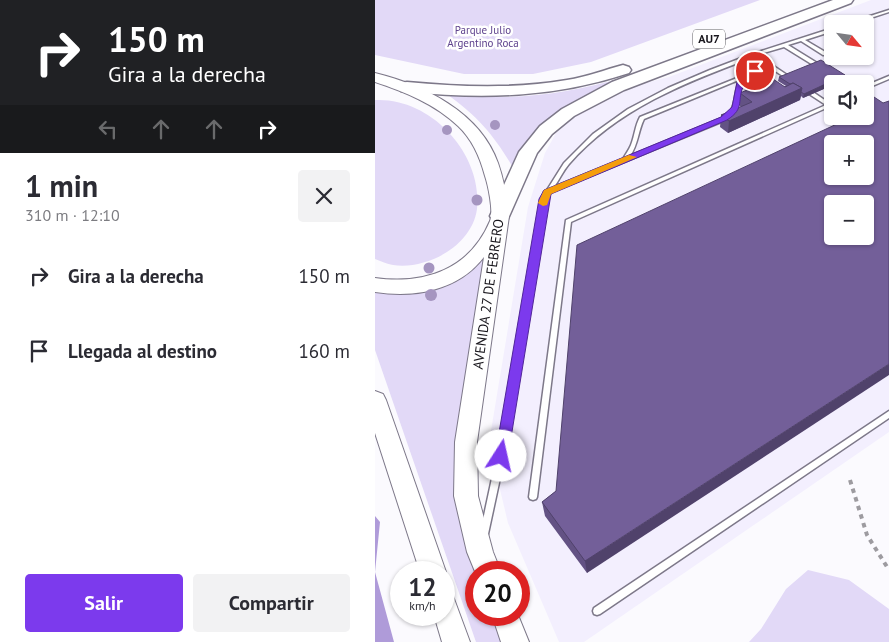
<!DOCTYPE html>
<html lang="es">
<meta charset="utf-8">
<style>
:root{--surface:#fff;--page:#f2f2f3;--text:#2b2b33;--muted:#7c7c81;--accent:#7c3aed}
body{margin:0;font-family:"PT Sans",sans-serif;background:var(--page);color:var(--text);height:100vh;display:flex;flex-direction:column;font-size:19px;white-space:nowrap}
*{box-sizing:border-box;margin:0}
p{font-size:16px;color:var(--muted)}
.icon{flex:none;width:28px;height:28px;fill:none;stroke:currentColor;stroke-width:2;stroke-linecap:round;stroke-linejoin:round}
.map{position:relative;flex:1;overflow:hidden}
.details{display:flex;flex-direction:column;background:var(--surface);width:375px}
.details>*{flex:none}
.guide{background:#202124;color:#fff;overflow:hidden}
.needle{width:32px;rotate:119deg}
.tools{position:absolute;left:449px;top:15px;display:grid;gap:10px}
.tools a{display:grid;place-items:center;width:50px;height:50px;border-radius:5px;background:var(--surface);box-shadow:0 1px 4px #0004;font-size:25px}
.speed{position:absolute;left:15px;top:561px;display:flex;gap:10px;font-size:25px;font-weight:700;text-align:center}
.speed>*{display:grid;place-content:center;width:65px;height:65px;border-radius:50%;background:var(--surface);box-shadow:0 1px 4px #0004;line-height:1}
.speed small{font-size:12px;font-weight:400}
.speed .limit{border:8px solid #d22;background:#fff;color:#111}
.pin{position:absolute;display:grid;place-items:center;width:42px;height:42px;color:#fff;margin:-21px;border:2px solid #fff;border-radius:50%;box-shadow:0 1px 5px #0007}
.me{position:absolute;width:55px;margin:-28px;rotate:10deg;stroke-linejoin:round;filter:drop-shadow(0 0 4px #0008)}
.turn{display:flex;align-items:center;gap:18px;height:105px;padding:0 25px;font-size:22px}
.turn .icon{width:65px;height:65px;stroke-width:2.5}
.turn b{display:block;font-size:35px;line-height:42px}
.lanes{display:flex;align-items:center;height:48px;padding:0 25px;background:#0003;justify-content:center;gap:25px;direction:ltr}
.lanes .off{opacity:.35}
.round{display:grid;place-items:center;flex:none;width:52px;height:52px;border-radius:5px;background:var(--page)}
.summary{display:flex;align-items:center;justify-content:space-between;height:85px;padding:0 25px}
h1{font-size:30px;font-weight:800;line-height:38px}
.cta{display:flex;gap:10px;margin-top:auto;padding:10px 25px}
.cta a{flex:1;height:58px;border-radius:5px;background:var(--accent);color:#fff;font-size:20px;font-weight:800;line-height:58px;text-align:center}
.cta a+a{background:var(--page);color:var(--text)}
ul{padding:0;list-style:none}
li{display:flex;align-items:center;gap:15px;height:75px;padding:0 25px}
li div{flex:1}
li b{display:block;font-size:19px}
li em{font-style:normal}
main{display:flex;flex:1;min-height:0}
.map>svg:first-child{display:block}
</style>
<main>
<section class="details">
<div class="guide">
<div class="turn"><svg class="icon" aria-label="right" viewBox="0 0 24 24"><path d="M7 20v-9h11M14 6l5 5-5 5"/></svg><div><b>150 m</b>Gira a la derecha</div></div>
<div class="lanes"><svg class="icon off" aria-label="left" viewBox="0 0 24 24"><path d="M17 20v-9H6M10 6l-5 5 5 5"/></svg><svg class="icon off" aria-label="ahead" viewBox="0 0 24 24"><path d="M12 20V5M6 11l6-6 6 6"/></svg><svg class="icon off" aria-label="ahead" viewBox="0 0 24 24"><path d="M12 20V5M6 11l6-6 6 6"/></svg><svg class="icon" aria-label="right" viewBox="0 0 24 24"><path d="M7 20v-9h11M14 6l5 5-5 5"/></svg></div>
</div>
<div class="summary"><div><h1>1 min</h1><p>310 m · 12:10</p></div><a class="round"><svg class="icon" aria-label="close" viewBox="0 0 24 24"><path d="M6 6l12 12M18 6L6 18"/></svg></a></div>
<ul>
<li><svg class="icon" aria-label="right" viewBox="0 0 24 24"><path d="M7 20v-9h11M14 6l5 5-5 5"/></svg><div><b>Gira a la derecha</b></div><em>150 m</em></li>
<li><svg class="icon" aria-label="arrive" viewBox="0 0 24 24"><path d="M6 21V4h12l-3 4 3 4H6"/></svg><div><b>Llegada al destino</b></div><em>160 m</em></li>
</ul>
<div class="cta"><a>Salir</a><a>Compartir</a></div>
</section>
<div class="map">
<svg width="514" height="642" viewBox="0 0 514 642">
<rect width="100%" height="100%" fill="#fbfafe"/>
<path fill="#f3effe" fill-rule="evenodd" d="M496,0h18v432l-305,210h-25l-51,-119 -19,-80 39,-236 17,-54 11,-20 19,-17 18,-12 44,-19 32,-8zM458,24h32v32h-32zM458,84h32v32h-32zM458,144h32v32h-32zM458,204h32v32h-32z"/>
<g fill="#e2d9f7">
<polygon points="0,0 385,0 216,62 158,74 89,74 0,55"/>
<path d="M250,77c-52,26 -84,36 -113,89 -18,-31 -35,-50 -64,-71 65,5 113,1 177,-18z"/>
<path d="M0,100c55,-3 108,53 102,109 -5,37 -50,61 -84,56 -6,-1 -12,-4 -18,-6z"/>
<polygon points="115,249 85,517 105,572 101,572 101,615 121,615 131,642 101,642 0,350 0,289 44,291"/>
<polygon points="433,570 474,580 514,609 514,642 374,642 386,629 411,589"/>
</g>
<polygon fill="#af9bd9" points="0,516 5,522 0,572 19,642 0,642"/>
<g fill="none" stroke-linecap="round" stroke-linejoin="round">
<g stroke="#7d7889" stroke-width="3">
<g id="lane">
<polygon points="514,10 514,12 477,24 470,24"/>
<path d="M458,28v3l-28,9 22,13v2h-4l-22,-14 -13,4 34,21v2h-4l-34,-21 -27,8 36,24 -4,1 -20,-13c-8,3 -19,6 -25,14 -6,8 -3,18 -7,27 -3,5 -7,9 -11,12l-175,72 -4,7 -42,256 -17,79 -1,3 -3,1 -3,-1 -1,-3 17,-79 44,-256 4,-6 -1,-1 3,-2 17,-27 29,-29 35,-25 40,-21 42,-18 42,-16zM379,57l12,8 -19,9 -107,43c-5,9 -5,18 -9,28 -2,5 -6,10 -8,14l-69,28c5,-7 9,-16 15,-23 48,-55 117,-82 185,-107zM366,79c-8,11 -4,21 -10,31 -2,3 -5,5 -9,8l-92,38c8,-11 8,-25 14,-37z"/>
<polygon points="457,75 461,75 473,84 468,84 457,77"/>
<polygon points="514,76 514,79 490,89 490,86"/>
<polygon points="428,88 432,88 454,103 458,102 458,105 196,222 162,497 161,499 158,500 155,499 154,497 191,220 451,105 428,90"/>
<polygon points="514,411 514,418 225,614 222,615 219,614 218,611 219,608"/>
</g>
</g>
<g stroke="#7d7889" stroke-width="2">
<g id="primary">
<path d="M0,73c49,12 105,39 123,90 6,17 9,35 11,53l-32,226 1,54 15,56 8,20h-25v2l-9,-22 -13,-56 1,-54 29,-185c-26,34 -69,41 -109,35v-14c50,7 95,-9 115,-57 4,-9 -2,-36 -5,-45 -5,-19 -13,-37 -27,-50 -23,-22 -53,-34 -83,-44z"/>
<polygon points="0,391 8,394 11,400 71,572 69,577 69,572 45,572 0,433"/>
<polygon points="69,592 78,596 95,642 67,642 59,615 69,615"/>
<polygon points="117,615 143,615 154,642 126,642"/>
</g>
</g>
<g stroke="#7d7889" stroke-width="3">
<g id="highway">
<polygon points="458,0 478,0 476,3 249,90 199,116 177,134 162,153 132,221 125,223 118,221 115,216 144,152 165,126 187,109 237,82"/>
<path d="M248,65l6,2 2,3 -2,3c-76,25 -144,26 -222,19l-6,-1 -2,-4 2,-4 6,-1c54,5 107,7 160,-2 20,-3 37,-10 56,-15z"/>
</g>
</g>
<polyline stroke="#9d9ba0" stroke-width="4" stroke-dasharray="4.5 4.5" stroke-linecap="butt" points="475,480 492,535 514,570"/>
<use href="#lane" fill="#fff" fill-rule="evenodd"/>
<use href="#primary" fill="#fff" fill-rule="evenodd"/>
<use href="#highway" fill="#fff" fill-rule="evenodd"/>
</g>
<g fill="#a595c0">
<circle cx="120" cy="125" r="5"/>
<circle cx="72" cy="130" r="5"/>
<circle cx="102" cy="200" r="5.5"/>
<circle cx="54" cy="268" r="5.5"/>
<circle cx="56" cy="295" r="6"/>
</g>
<g fill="#635284">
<polygon points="470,75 469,80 459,84 458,84 458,85 428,98 426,96 425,100 353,133 345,127 346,115 366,107 364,105 365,93 411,86 403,81 404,77"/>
<polygon points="508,103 212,573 170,516 167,502 181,491 467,122 459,116 490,116"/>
</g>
<g fill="#50426b">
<polygon points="470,75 469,80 459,84 458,84 458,85 428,98 429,94"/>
<polygon points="427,88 425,100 353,133 354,121"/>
<polygon points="514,364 514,375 212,573 210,561"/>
</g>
<g fill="#735f99" stroke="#50426b" fill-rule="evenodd">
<polygon points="446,60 470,75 429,94 426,92 427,88 418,83 415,84 404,77"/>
<polygon points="398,79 410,87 418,83 427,88 354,121 346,115 377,102 365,93"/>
<path d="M490,91l18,12 6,-2v263l-304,197 -43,-59 14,-11 21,-246 277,-129h11zM458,144h32v32h-32zM458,204h32v32h-32z"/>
</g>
<path fill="#7c3aed" stroke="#51269a" d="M380,69l4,2c-4,5 -13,9 -15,14 -8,15 2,23 -17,35l-176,74 -43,262 -2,4h-9l-2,-4 44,-257 5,-9 177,-73 11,-10 5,-25z"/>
<polygon fill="#f59e0b" points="254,155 262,157 176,194 172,205 168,206 163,203 169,190"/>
<g text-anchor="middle" stroke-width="5" stroke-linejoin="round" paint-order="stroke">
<g font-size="11" fill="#5e428d" stroke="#fff">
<text x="108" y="34">Parque Julio<tspan x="108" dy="13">Argentino Roca</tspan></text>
</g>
<rect fill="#fff" stroke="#5d5c60" stroke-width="1" x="318" y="29.5" width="32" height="19" rx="4"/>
<g font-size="12" font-weight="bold" fill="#18161c">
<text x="334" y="43">AU7</text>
</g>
<g font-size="14" fill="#18161c" stroke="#fff">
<text transform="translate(113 294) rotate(-82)" y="5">AVENIDA 27 DE FEBRERO</text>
</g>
</g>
</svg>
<div class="tools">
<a><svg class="needle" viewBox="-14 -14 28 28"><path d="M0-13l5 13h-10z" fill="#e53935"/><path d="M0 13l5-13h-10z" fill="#7c7c81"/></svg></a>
<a><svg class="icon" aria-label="sound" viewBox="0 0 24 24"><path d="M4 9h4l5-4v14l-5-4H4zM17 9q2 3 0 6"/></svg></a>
<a>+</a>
<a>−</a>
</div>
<div class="speed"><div>12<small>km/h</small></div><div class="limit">20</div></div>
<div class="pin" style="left:380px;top:71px;background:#d93025"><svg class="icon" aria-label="arrive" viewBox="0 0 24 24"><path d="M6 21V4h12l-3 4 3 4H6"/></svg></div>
<svg class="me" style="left:126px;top:456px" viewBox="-20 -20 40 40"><circle r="19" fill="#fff"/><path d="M0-13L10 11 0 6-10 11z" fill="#7c3aed"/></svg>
</div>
</main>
